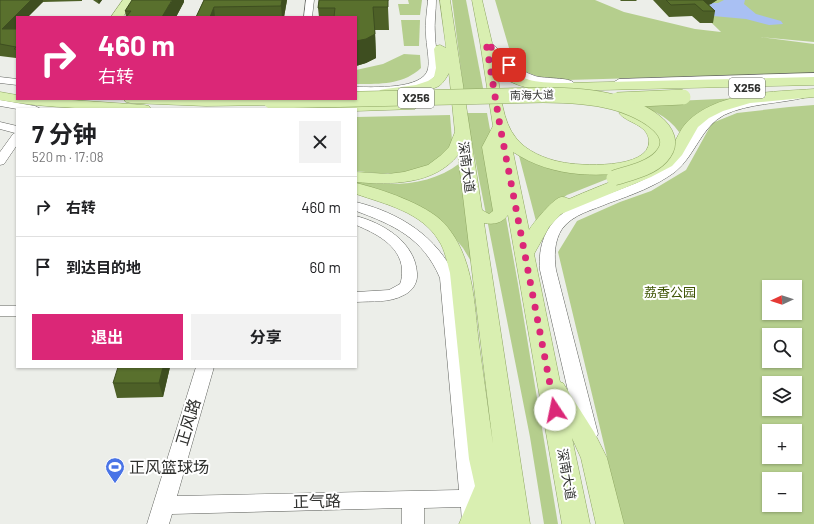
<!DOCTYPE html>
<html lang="zh">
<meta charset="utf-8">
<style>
:root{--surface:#fff;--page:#f2f2f2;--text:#202124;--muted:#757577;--line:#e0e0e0;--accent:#db2777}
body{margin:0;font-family:Barlow,"Noto Sans SC",sans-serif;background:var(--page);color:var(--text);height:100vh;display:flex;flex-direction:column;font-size:15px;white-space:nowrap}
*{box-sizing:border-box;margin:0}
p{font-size:13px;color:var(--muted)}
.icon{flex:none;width:22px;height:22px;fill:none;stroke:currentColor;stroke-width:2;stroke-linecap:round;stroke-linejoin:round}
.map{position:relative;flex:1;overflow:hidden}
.drawer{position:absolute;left:16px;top:108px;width:341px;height:260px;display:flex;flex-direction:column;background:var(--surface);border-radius:0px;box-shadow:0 1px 3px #0004}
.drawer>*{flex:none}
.guide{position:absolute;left:16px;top:16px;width:341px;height:84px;border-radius:0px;box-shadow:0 1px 3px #0004;background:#db2777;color:#fff;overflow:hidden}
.needle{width:26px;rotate:267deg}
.tools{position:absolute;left:762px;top:280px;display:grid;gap:8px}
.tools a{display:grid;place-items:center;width:40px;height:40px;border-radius:0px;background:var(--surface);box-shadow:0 1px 3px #0004;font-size:20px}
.pin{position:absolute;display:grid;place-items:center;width:34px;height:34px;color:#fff;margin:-17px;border-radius:8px;box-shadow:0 2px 6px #0006}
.me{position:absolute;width:44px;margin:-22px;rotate:349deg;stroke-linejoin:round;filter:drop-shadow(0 0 3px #0008)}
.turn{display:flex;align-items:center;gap:14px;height:84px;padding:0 16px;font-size:18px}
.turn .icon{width:52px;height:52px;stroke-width:2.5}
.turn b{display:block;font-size:28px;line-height:34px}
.round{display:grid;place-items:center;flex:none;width:42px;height:42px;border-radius:0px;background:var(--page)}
.headline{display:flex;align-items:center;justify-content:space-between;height:68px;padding:0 16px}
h1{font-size:24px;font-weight:700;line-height:30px}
.primary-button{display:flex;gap:8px;margin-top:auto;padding:8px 16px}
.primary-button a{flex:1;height:46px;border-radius:0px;background:var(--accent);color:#fff;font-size:16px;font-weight:700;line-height:46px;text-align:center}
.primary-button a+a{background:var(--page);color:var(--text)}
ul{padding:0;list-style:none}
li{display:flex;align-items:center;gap:12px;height:60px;padding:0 16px;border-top:1px solid var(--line)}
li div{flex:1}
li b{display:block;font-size:15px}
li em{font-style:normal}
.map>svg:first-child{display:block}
</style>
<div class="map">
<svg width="814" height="524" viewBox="0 0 814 524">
<rect width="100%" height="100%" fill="#eceee9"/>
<g fill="#b5ce8d" fill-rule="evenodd">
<polygon points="408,0 422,0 420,15 400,15 398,4 409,4"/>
<polygon points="452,0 466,0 484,93 464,93"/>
<path d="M495,0h100l29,12 71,17 26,3 -33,-32h126v42l-54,-5 54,7v32h-105l-142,4c-23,-1 -34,-3 -53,-15z"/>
<polygon points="401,20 420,20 419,46 404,46"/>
<path d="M404,54l16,1 1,13c-18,17 -42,16 -65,16v-14l27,-6z"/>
<path d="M742,98l-57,30 -6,4c-11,-16 -31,-25 -50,-29z"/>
<path d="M814,105v419h-191l-65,-272 19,-31 43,-19 31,-11 35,-21 26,-47 25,-10 52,-6zM769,287h26v26h-26zM769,335h26v26h-26zM769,383h26v26h-26zM769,431h26v26h-26zM769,479h26v26h-26z"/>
<polygon points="466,113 487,113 518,284 558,524 544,524 530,437"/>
<polygon points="450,115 452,140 451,146 433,164 406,172 396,173 375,173 356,171 356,117"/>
<polygon points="518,152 538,163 630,170 567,195 560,200 537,225"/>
<path d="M460,163l15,105 -12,-20 -13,-16 -94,-47v-4c36,6 74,5 104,-18z"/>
</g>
<polygon fill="#a9c0f3" points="724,0 745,0 744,4 756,14 781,21 783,24 769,25 746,19 713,16 705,7 709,3 718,3"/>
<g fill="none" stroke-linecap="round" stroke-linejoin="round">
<g stroke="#61635f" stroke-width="1">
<g id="minor">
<polygon points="306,0 314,0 312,17 304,17"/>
<path d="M428,0h8c0,11 -2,23 -1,34 0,11 3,22 3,33 -2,28 -63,26 -82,26v-6c16,0 67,3 72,-18 2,-9 -2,-25 -2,-35 -1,-11 1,-23 2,-34z"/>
<path d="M486,39l3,1c14,14 27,30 46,36 9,3 35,1 39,7 -3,4 -9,3 -14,3 -37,-1 -53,-17 -77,-42l-2,-2 2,-2z"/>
<polygon points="814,73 814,79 619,85 614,82 619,79"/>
<polygon points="0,77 17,79 17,85 0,83"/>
<path d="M803,92l5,3 -1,2c-27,7 -58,6 -83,18 -23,12 -29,41 -49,57 -19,14 -43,23 -66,31 -16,7 -36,11 -47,26 -8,12 -8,28 -6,41l42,164 -3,5 -7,2 -7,-2 -3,-5 -38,-164c-2,-24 5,-45 26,-59 30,-15 64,-22 92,-39 26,-16 27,-35 46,-53 23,-22 69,-20 99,-27z"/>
<polygon points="0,100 35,106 41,109 17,109 0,106"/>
<polygon points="0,122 17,126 17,145 4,164 0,165 0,152 13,134 15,133 0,129"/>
<path d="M356,202c44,11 81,34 100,76l28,246h-22l-1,-17 -37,1v16h-22v-16l-230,6 -3,10h-22l49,-157h18l-37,129 282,-6 -19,-212c-17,-40 -46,-53 -84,-67z"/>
<path d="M356,216c27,7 59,26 61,57 1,9 -4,18 -13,22 -14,8 -32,6 -48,7v-10l33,-2 11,-6c2,-5 2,-9 2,-15 -2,-24 -27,-36 -46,-44z"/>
<rect x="0" y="306" width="17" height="10"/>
</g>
</g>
<g stroke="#8ea662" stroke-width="1">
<g id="major">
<polygon points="123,0 133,0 123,17 111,17"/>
<path d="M440,0h10l32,210 7,4 4,-3 -11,-64 11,-21 -13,-84 -8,-42h10l11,47c6,3 7,12 12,18 15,18 40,18 62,18l247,-6v8l-256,6c-21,-1 -45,-3 -61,-19 4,22 5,49 19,66 10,13 29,21 45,24 17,4 89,8 88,-21 -1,-17 -23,-18 -30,-28l2,-3c10,-2 20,4 28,10 8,7 20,20 12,31 -17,24 -55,25 -82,23 -24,-2 -46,-9 -66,-22l16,78c5,-8 20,-26 28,-31 4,-3 8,-2 12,0 18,-8 36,-15 54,-22 13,-6 27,-10 38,-18 14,-10 16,-28 28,-39 33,-29 84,-28 125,-31v8l-64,6 -27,8 -14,7 -11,9 -16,28 -10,11 -21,11 -90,37 -12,13 -15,27 26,128 3,1 31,49 13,26 17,66h-28l-15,-66 -9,-20 18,86h-28l-54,-309c-6,8 -14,10 -24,8l46,301h-71l16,-38 -6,-27 -19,-186c-3,-11 -5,-23 -11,-32 -17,-29 -54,-37 -83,-47v-11c25,6 70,21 88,40 30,33 30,80 35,121 5,33 9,67 14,100l-35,-289c-24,30 -67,30 -102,27v-10l32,2 16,-2 24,-7 12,-9 9,-9 6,-15 -6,-59c-3,5 -5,9 -10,13 -13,7 -45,13 -59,10l-2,-3 2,-3 5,-1 31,-4 12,-4 6,-4 2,-9 -2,-19 2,-3 4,-1 6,3z"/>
<path d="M0,92l17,3v4h40l87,6 5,1 2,3c-51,0 -101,0 -151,-9z"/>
<polygon points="124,99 276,99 278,101 276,104 271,105 206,106 131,103 126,102"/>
<polygon points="410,102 415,103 417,106 415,109 356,111 356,109 268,109 270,106 275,105"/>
</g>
</g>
<use href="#minor" fill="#fff" fill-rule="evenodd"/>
<use href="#major" fill="#d9efb1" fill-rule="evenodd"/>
<g stroke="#8ea662" stroke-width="16" stroke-linecap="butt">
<g id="major-bridge">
<polyline points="617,100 683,97"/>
<path d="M271,101l272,-6c24,0 47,1 70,7 21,5 73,28 48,55 -11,12 -32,16 -47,21"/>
</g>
</g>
<use href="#major-bridge" stroke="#d9efb1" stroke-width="15"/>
</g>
<g fill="#4d6027">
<polygon points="0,0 82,0 82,1 43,2 17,17 17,60 16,58 0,56"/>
<polygon points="93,0 102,0 99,4"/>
<polygon points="204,0 287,0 284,17 196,17"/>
<polygon points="319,0 389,0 388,1 388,7 389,30 375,30 376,58 366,63 356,66 356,17 319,17 318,8"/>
<polygon points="620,0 637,0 636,1 621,1"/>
<polygon points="653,0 717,0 711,4 709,5 715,11 713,23 700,23 692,16 669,17"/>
<polygon points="184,2 176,17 126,17 125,11"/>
<polygon points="170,367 163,397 117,398 113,383"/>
</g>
<g fill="#3e4e20">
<polygon points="31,0 43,0 43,2 28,17 17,17 17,29 2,29"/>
<polygon points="98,0 102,0 99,4"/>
<polygon points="172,0 184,0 184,2 176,17 162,17"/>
<polygon points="282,0 287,0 284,17 282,17 281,6"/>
<polygon points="697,0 717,0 711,4 697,6"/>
<polygon points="214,7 215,17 210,17"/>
<polygon points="375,34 376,58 366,63 356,66 356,41"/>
<polygon points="163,367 170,367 163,397 159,383"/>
</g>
<g fill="#59702d" stroke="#3e4e20">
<polygon points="0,0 31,0 2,29 17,29 17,49 14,49 16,47 0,44"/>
<polygon points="132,0 172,0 162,17 126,17 131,11 125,11"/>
<polygon points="204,0 282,0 281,6 214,7 210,17 196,17"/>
<polygon points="319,0 388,0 388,7 373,7 375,34 366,39 356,41 356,17 334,17 335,8 318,8"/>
<polygon points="666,0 703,0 715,11 703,11 695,4 671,5"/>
<polygon points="118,367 163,367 159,383 113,383"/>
</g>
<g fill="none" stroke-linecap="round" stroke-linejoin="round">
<polyline stroke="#db2777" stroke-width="7" stroke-dasharray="0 12.6" points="509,65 486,42 500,126 555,410"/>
</g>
<defs>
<g id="stadium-pin" transform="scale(1)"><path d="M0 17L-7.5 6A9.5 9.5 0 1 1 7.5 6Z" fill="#4a74e6" stroke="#fff"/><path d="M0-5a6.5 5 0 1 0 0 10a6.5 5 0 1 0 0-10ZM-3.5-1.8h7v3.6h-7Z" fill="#fff"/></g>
</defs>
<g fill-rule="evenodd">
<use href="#stadium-pin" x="115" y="467"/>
</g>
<g text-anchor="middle" stroke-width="4" stroke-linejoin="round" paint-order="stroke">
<g font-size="11" fill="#30312f" stroke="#fff">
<text transform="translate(532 95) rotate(-1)" y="4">南海大道</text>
</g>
<g fill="#fff" stroke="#6e6f6d" stroke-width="1">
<rect x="729" y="78" width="36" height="20" rx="3"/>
<rect x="398" y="88" width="36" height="20" rx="3"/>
</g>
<g font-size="12" font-weight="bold" fill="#30312f">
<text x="747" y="92">X256</text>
<text x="416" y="102">X256</text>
</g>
<g font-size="13" fill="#30312f" stroke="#fff">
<text transform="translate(467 167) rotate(82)" y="5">深南大道</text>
<text transform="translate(567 474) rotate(80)" y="5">深南大道</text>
</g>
<g font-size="13" fill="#3d5303" stroke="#fff">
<text x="670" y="297">荔香公园</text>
</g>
<g font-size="16" fill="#30312f" stroke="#fff">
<text transform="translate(188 422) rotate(-73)" y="6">正风路</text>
<text transform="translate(317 501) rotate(-1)" y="6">正气路</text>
</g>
<g font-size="16" fill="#30312f" stroke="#fff" text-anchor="start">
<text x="129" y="473">正风篮球场</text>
</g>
</g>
</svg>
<div class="tools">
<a><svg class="needle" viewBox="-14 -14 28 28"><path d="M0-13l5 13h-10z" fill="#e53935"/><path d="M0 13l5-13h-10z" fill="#757577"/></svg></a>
<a><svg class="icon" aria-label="search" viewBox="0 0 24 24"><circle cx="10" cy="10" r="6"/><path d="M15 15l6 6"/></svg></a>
<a><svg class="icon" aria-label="layers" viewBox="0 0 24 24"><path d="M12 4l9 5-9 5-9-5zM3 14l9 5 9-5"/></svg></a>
<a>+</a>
<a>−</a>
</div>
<div class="pin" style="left:509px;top:65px;background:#d93025"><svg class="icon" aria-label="arrive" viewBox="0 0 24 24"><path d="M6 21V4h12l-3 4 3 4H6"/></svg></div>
<svg class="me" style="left:555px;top:410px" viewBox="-20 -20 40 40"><circle r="19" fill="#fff"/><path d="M0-13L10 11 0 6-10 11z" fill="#db2777"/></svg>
<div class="guide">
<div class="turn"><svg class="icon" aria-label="right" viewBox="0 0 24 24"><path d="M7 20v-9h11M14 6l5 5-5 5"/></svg><div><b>460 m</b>右转</div></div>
</div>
<section class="drawer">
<div class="headline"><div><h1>7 分钟</h1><p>520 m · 17:08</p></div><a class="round"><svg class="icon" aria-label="close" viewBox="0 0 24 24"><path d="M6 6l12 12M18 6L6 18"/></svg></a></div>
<ul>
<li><svg class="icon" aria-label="right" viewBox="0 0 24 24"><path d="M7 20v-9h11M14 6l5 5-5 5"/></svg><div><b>右转</b></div><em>460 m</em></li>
<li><svg class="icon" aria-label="arrive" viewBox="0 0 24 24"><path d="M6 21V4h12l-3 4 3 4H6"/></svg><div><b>到达目的地</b></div><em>60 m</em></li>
</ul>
<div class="primary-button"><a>退出</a><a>分享</a></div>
</section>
</div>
